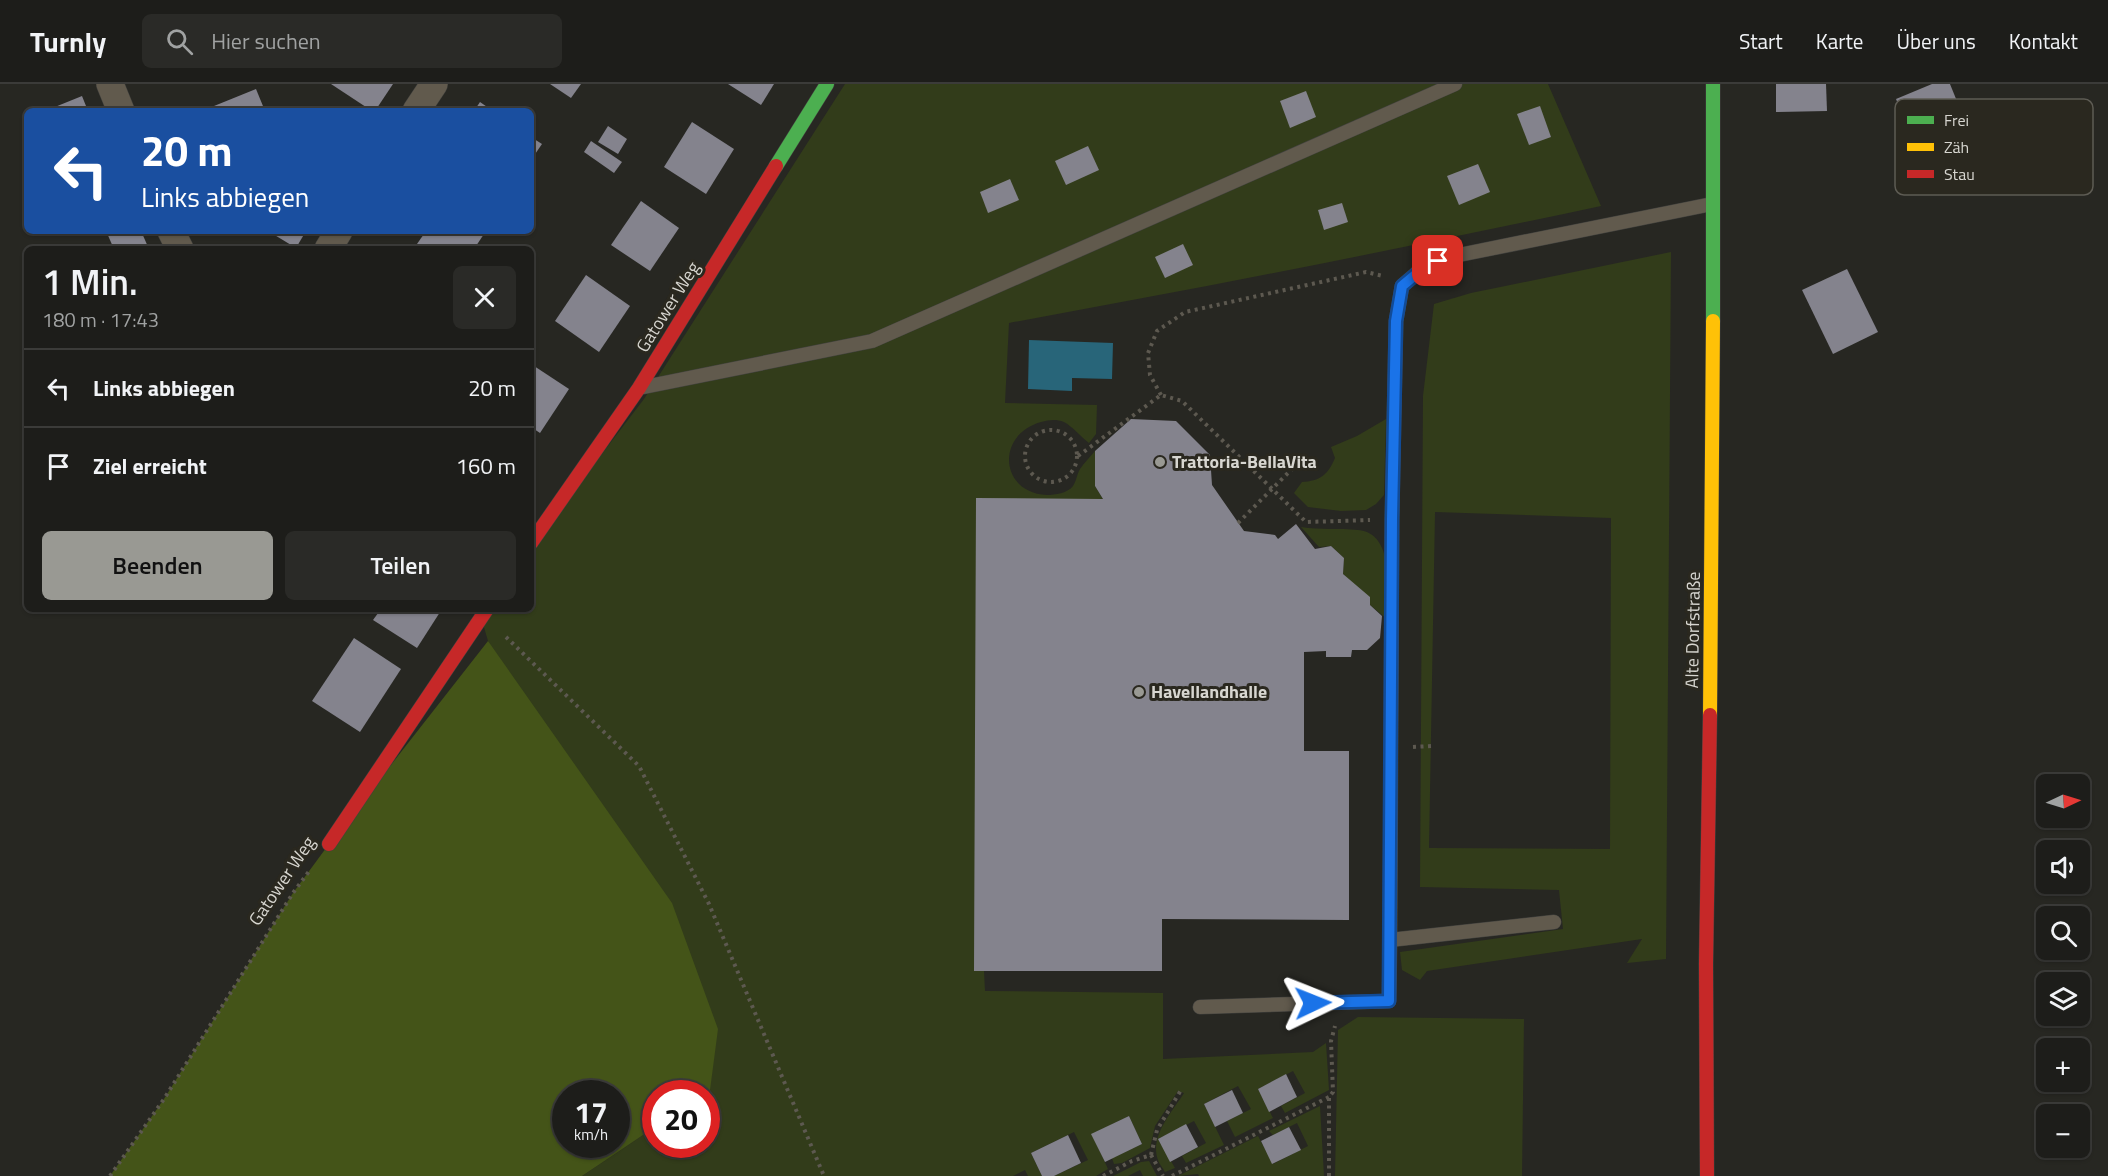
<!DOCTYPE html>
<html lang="de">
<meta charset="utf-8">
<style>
:root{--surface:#1d1d1a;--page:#2a2a27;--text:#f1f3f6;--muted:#a0a2a2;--line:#3b3b39;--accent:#999993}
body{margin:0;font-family:"Titillium Web",sans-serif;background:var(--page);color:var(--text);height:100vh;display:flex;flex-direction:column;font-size:22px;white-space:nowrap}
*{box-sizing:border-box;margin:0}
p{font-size:20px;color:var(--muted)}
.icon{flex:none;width:33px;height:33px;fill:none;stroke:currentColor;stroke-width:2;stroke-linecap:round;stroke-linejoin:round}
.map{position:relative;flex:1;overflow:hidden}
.panel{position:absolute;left:24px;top:162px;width:510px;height:366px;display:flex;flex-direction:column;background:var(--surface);border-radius:9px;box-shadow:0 2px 4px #0004,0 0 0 2px var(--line)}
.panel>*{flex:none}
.top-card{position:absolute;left:24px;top:24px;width:510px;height:126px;border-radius:9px;box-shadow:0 2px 4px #0004,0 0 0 2px var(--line);background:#1a4fa0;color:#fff;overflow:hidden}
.needle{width:39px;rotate:86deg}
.tools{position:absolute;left:2036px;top:690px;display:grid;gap:12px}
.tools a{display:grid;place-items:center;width:54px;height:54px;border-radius:9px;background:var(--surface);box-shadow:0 2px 4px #0004,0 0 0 2px var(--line);font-size:30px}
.speed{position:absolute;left:552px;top:996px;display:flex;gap:12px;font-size:30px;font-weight:700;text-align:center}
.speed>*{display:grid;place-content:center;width:78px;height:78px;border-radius:50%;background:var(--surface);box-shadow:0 2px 4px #0004,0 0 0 2px var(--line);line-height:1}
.speed small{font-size:15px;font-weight:400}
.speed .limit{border:9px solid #d22;background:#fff;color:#111}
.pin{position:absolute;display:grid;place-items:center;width:51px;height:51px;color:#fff;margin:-26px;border-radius:12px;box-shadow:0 3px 9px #0006}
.me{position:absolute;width:66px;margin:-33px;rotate:88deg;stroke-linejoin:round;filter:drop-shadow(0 0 4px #0008)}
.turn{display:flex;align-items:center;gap:21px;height:126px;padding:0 18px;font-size:27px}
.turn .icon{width:78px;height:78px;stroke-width:2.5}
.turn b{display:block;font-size:42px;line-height:51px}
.round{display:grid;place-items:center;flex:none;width:63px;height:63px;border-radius:9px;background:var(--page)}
.summary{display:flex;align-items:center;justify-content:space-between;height:102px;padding:0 18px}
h1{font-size:36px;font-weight:600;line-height:45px}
.button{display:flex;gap:12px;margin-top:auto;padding:12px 18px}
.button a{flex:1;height:69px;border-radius:9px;background:var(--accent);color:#111;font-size:24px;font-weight:600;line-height:69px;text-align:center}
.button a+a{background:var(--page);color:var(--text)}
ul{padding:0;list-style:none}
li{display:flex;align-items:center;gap:18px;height:78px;padding:0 18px;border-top:2px solid var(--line)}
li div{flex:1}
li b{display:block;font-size:22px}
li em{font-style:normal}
header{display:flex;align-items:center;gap:36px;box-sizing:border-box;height:84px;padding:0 30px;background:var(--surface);border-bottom:2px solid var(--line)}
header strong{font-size:28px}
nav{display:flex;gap:33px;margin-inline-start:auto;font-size:21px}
.search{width:420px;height:54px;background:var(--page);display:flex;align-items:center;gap:15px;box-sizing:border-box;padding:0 21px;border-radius:9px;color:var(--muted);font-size:22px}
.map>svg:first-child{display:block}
</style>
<header>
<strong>Turnly</strong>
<div class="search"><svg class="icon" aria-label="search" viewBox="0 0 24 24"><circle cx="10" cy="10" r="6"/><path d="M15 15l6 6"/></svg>Hier suchen</div>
<nav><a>Start</a><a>Karte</a><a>Über uns</a><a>Kontakt</a></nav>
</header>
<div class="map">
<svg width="2108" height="1092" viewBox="0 0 2108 1092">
<rect width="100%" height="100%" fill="#272722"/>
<g fill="#323c1a" fill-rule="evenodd">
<path d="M845,0h703l53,122c-197,42 -394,81 -592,117l-4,80 92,2 -1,29 -7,9c-8,-6 -17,-17 -25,-21 -8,-3 -15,-2 -23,0 -46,13 -41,71 6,73 8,0 21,-2 26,-9 3,-4 4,-12 7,-17 4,-6 10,-12 15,-18v35l8,13h51l9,99 -1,373h-178l1,20 178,2v66l150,-7 13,-9 3,47 -44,23 -4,-7 24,-13 -12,-22 -35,18 15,29 -38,19 -8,-16 24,-12 -13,-23 -34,18 20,41 -38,18 -4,-7 24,-13 -12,-22 -36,18 17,29 -10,4c-2,-4 -6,-8 -7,-12 -9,-24 15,-49 26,-67l-6,-2 -23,35 -5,22 -28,15 -8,1 -2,-6 30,-14 -13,-28 -37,18 16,35 -12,7h-42l34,-16 -14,-28 -43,21 11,23h-14l-3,-6 -12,6h-431l73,-49 1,17h50l-1,-51 5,-3 -222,-449 -7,-24 6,-8h44v-63l113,-147z"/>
<path d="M1671,168l-5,707 -39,4 15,-24 -215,32 -7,9 -18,-10 -2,-18 163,-23 -4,-39 -139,-3 3,-491 11,-92 37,-11zM1435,428l176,6 -1,331 -181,-1z"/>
<path d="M1386,335l-2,76 -8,9 -10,6 -25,1 -33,-4 -14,-14 8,-11c18,-1 26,-7 33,-24l-4,-11 26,-11z"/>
<path d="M1301,443c19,3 38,1 57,3 38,3 29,64 29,89l-17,-14 -27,-31 1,-16 -13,-12 -12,1z"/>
<polygon points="1358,933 1524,935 1522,1092 1335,1092 1338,946"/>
<polygon points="1320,1022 1324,1092 1199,1092 1198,1090 1178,1092 1258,1052 1273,1080 1308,1062 1297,1039 1273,1051 1269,1047"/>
<polygon points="1149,1077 1157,1092 1143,1092 1140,1086 1128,1092 1113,1092 1141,1078"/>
</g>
<path fill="#445418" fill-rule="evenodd" d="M488,557l184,262 46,126 -8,61 -5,3 -49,1 -1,33 -73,49h-472l54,-77 129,-206 36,-49zM566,1010h50v50h-50z"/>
<polygon fill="#286579" points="1029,256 1113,259 1112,295 1072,294 1072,307 1028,305"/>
<g fill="#84838d">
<polygon points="331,0 393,0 375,27 372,27"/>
<polygon points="550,0 581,0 571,14"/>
<polygon points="728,0 774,0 761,21"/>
<polygon points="1776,0 1826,0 1827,27 1776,28"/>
<polygon points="1932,0 1950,0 1967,42 1916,63 1896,15"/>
<polygon points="256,5 265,27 216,27 214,22"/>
<polygon points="1306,7 1316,33 1290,44 1280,17"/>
<polygon points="82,12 88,27 45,27"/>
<polygon points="480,18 493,27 474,27"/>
<polygon points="1540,22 1551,53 1529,61 1517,30"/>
<polygon points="692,38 734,65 706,110 664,83"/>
<polygon points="608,42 627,55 618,70 598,58"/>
<polygon points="531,53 542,60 531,76"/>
<polygon points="591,57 622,78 614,89 584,68"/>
<polygon points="1088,62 1099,86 1066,101 1055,77"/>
<polygon points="1478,80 1490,108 1459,121 1447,92"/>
<polygon points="1010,95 1019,116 988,129 980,108"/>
<polygon points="641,117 679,144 650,187 611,161"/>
<polygon points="1342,119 1348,138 1324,146 1318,126"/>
<polygon points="106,147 141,147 149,165 114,165"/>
<polygon points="268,147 306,147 296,164"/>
<polygon points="426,147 486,147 474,165 425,165 417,160"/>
<polygon points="1183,160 1193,181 1165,194 1155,173"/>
<polygon points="1847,185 1878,248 1833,270 1802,206"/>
<polygon points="586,191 630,222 599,268 555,237"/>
<polygon points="531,280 569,305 540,349 531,343"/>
<polygon points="1131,335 1176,337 1210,371 1212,401 1244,447 1275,451 1278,455 1296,440 1315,465 1331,462 1344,474 1343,490 1370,513 1370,521 1382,532 1380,554 1367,566 1352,566 1351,573 1326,573 1326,567 1304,568 1304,667 1349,667 1349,836 1162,835 1162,887 974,887 976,414 1103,415 1095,402 1095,367"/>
<polygon points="381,525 442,525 417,564 373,536"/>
<polygon points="354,554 401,585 360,648 312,617"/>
<polygon points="1286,990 1297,1013 1269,1028 1258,1005"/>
<polygon points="1232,1006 1243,1029 1215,1043 1204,1020"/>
<polygon points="1129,1032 1142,1060 1105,1078 1091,1050"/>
<polygon points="1186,1040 1198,1063 1170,1078 1158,1055"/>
<polygon points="1289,1043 1301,1066 1272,1080 1261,1057"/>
<polygon points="1068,1051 1081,1079 1054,1092 1042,1092 1031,1069"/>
</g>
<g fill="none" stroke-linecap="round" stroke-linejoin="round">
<g stroke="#42423f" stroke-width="15">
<g id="lane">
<polyline points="644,303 872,257 1455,0"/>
<polyline points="1554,838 1390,856 1392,435 1396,237 1402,202 1426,181 1449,173 1712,120"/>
<polyline points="1200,923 1389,917 1390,856"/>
</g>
</g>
<g stroke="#42423f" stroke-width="28">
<g id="street">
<polyline points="110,0 121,27"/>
<polyline points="416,27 434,0"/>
<polyline points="171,147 180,165"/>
<polyline points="328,165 339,147"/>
</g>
</g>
<g stroke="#42423f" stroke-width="15">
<g id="fast">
<polyline points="776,82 827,0"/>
<polyline points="1713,237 1713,0"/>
</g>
</g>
<g stroke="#42423f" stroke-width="15">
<polyline id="slow" points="1710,631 1713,237"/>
</g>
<g stroke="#42423f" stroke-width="15">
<g id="jam">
<polyline points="531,459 639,304 776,82"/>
<polyline points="329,760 487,525"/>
<polyline points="1707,1092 1706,880 1710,631"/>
</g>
</g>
<g stroke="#5d5950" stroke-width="4" stroke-dasharray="3 4.5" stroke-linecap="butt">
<polyline points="1161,311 1150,291 1148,269 1157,247 1185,228 1366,188 1383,192"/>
<circle cx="1051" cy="372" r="26"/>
<polyline points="1078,372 1161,311 1182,317 1306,438 1370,436"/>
<polyline points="1238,439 1306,371"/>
<polyline points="506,553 639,682 709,820 824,1092"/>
<polyline points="1413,663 1431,662"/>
<polyline points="1151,1071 1157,1046 1181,1006"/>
<polyline points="110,1092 164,1015 293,809 310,786"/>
<polyline points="1103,1092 1132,1077 1151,1071 1163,1092"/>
<polyline points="1172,1092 1329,1013"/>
<polyline points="1329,1092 1329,1013 1333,1008 1331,957 1335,942"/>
</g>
<use href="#lane" stroke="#615a4d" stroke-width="14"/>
<use href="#street" stroke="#615a4d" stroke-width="27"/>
<use href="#fast" stroke="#4caf50" stroke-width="14"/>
<use href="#slow" stroke="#ffc107" stroke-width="14"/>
<use href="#jam" stroke="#c62828" stroke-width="14"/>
</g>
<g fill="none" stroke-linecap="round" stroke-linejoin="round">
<g stroke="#114b97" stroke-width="15">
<polyline id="route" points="1313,919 1389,917 1392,435 1396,237 1402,202 1426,182 1438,177"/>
</g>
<use href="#route" stroke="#1a73e8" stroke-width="10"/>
</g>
<g fill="#999993" stroke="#2a281f" stroke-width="2">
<circle cx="1160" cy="378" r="6"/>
<circle cx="1139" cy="608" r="6"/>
</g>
<g text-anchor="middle" stroke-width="6" stroke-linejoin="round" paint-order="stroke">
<g font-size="18" fill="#d7d6d0" stroke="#2a281f">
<text transform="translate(668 223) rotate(-58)" y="6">Gatower Weg</text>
<text transform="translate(1693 546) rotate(-89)" y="6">Alte Dorfstraße</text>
<text transform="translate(282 797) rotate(-56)" y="6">Gatower Weg</text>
</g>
<g font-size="18" font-weight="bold" fill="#d7d6d0" stroke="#2a281f" text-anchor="start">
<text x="1172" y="384">Trattoria-BellaVita</text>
<text x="1151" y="614">Havellandhalle</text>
</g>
</g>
<rect x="1895" y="15" width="198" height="96" rx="9" fill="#2a281f" stroke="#5e5c54" stroke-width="1.5"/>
<rect x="1907" y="32" width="27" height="8" fill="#4caf50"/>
<rect x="1907" y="59" width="27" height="8" fill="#ffc107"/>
<rect x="1907" y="86" width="27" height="8" fill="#c62828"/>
<g font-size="16" fill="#d7d6d0">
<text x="1944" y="42">Frei</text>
<text x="1944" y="69">Zäh</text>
<text x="1944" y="96">Stau</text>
</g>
</svg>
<div class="tools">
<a><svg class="needle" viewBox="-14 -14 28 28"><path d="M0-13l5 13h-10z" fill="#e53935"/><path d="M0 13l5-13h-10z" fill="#a0a2a2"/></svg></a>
<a><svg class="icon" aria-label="sound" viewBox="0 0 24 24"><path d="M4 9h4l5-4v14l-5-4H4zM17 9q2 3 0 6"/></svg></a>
<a><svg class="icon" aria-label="search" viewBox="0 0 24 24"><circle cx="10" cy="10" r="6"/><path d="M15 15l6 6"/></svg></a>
<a><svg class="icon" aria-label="layers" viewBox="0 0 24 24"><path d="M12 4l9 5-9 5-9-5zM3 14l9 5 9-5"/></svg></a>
<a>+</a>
<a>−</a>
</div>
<div class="speed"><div>17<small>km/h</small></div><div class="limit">20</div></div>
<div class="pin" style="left:1438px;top:177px;background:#d93025"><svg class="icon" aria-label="arrive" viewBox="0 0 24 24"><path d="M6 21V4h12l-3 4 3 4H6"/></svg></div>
<svg class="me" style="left:1313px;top:919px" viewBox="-20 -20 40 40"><path d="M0-17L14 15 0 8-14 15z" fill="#1a73e8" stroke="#fff" stroke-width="4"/></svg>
<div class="top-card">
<div class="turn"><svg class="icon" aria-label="left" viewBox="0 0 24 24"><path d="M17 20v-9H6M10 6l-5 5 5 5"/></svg><div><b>20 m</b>Links abbiegen</div></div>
</div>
<section class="panel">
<div class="summary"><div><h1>1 Min.</h1><p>180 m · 17:43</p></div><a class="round"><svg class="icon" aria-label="close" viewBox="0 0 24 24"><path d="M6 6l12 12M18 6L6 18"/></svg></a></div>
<ul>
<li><svg class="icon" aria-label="left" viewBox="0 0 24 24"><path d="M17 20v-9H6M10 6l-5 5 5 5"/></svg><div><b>Links abbiegen</b></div><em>20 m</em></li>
<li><svg class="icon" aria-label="arrive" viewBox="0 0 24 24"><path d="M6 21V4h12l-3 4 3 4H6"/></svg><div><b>Ziel erreicht</b></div><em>160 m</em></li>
</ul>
<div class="button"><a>Beenden</a><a>Teilen</a></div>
</section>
</div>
